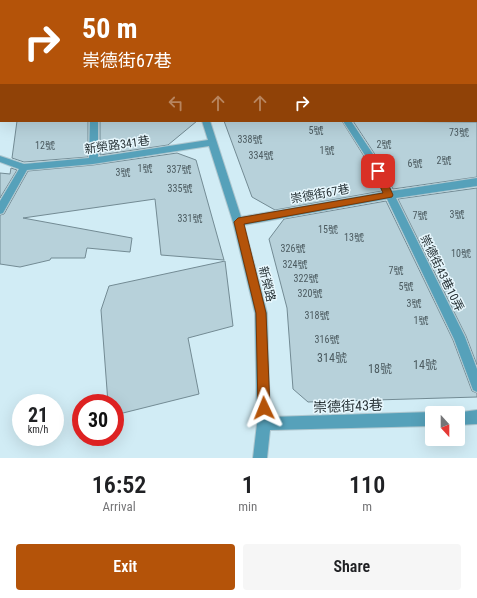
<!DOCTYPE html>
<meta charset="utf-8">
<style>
:root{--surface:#fff;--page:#f6f6f6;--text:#202124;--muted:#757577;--accent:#b45309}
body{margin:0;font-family:"Roboto Condensed","Noto Sans TC",sans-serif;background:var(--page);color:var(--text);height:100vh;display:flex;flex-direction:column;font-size:15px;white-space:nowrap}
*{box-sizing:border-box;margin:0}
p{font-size:13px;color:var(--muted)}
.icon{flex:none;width:22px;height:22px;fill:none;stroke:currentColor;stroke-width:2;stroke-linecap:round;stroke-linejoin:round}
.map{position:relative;height:458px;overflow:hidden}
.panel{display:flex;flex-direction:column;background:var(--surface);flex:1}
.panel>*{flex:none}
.banner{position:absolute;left:0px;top:0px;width:477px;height:122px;box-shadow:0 4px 16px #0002;background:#b45309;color:#fff;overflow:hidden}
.needle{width:26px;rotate:159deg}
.tools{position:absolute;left:425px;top:406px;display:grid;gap:8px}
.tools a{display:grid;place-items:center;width:40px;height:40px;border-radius:4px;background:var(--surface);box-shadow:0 4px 16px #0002;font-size:20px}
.speed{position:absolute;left:12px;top:394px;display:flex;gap:8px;font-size:20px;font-weight:700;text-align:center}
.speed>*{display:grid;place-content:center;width:52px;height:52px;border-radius:50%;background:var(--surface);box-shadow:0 4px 16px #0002;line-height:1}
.speed small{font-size:10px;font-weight:400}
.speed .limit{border:6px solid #d22;background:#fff;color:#111}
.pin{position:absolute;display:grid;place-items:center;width:34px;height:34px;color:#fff;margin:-17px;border-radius:8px;box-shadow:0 2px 6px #0006}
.me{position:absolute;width:44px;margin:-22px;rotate:358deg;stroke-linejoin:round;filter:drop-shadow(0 0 3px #0008)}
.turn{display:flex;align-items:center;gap:14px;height:84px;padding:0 16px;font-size:18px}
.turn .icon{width:52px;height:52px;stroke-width:2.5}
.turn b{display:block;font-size:28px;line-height:34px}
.lanes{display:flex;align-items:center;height:38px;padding:0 16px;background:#0003;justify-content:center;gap:20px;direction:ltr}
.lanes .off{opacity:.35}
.eta{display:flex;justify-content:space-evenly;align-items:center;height:68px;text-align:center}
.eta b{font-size:24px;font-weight:600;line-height:28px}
.button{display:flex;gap:8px;margin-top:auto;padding:8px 16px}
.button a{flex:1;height:46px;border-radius:4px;background:var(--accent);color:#fff;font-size:16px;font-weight:600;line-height:46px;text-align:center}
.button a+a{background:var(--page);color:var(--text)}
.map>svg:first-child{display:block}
</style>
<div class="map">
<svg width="477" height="458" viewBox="0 0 477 458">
<rect width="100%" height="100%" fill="#d1ecf5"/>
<g fill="#b7d1da" stroke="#738b94">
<polygon points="17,121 88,121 88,157 24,162 12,158"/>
<polygon points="100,121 197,121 168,145 100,155"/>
<polygon points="224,121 342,121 367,161 382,191 275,210 252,197"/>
<polygon points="353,121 477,122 477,177 393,189 376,156"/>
<polygon points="177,153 196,160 224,260 161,255 155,199 23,218 132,238 130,252 87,248 85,258 51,258 50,260 20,267 0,264 0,215 4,214 28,171 93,165"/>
<polygon points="11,168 17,170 0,198 0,173 10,174"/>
<polygon points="477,188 477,365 466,336 398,199"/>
<polygon points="386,201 453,340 472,391 477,393 477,397 308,402 293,389 287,308 269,239 284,219"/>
<polygon points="225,261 233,326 188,338 199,394 115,415 115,403 108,403 101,310 109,286"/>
</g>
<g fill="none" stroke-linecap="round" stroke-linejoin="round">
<g stroke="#afc7cf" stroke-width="2">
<g id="minor">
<polygon points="144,0 151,0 152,1 145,1"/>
<polygon points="269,0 275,0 276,1 270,1"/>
<polygon points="361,0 367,0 368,1 362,1"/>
<polygon points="437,0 443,0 444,1 438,1"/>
<rect x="476" y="28" width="1" height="5"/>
<rect x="476" y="40" width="1" height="4"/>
<polygon points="476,112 477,113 477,120 476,119"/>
<polygon points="90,121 98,121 98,157 208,140 202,121 210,121 241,217 384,192 368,160 343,121 351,121 375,157 392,191 477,178 477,186 396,198 465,337 477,369 477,392 473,390 454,339 387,199 244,225 267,313 270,417 432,412 433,413 432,413 432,426 270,430 267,458 253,458 257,424 255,313 233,222 209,146 93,164 27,170 3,213 0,214 0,201 19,169 0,162 0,156 24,164 89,158"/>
<polygon points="477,410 477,424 458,425 458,413 454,413"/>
</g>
</g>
<use href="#minor" fill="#56a1ba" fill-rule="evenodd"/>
</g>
<polygon fill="#b45309" stroke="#753606" points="378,168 382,171 393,195 392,197 244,224 266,313 270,408 268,413 264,414 260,413 258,408 256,313 234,222 238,218 383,193 374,171"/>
<g text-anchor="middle" stroke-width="3" stroke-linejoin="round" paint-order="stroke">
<g font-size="10" fill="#4b5a5f">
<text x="316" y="134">5號</text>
<text x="459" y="136">73號</text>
<text x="250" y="143">338號</text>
<text x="384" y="148">2號</text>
<text x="45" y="149">12號</text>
<text x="327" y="154">1號</text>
<text x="261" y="159">334號</text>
<text x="444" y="164">2號</text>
<text x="415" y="167">6號</text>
<text x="145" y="172">1號</text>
<text x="179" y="173">337號</text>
<text x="123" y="176">3號</text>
<text x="180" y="192">335號</text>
<text x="457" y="218">3號</text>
<text x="420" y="219">7號</text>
<text x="190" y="222">331號</text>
<text x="328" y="233">15號</text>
<text x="354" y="241">13號</text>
<text x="293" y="252">326號</text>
<text x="461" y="257">10號</text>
<text x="295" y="268">324號</text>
<text x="396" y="274">7號</text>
<text x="306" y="282">322號</text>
<text x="406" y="290">5號</text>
<text x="310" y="297">320號</text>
<text x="414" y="307">3號</text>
<text x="317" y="319">318號</text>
<text x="421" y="324">1號</text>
<text x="327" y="343">316號</text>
</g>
<g font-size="12" fill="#273236" stroke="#e7f7fd">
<text transform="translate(117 145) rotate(-8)" y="4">新榮路341巷</text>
<text transform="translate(320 194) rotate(-10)" y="4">崇德街67巷</text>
<text transform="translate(442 273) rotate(64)" y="4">崇德街43巷10弄</text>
<text transform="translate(267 284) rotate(76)" y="4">新榮路</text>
</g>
<g font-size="12" fill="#4b5a5f">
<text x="332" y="362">314號</text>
<text x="425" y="369">14號</text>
<text x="380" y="373">18號</text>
</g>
<g font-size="14" fill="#273236" stroke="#e7f7fd">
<text transform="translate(348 406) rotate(-2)" y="5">崇德街43巷</text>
</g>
</g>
</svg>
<div class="tools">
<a><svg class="needle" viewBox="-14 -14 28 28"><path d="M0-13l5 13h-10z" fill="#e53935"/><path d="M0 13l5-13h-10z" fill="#757577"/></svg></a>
</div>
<div class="speed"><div>21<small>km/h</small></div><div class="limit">30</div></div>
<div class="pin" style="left:378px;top:171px;background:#d93025"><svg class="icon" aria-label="arrive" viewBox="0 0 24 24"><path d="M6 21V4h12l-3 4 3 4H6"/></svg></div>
<svg class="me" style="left:264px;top:408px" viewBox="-20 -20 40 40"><path d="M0-17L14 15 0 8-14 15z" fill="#b45309" stroke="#fff" stroke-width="4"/></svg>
<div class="banner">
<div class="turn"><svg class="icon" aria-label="right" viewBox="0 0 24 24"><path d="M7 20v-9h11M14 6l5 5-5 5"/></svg><div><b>50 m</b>崇德街67巷</div></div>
<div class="lanes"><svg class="icon off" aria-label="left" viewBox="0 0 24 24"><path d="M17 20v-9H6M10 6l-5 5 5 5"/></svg><svg class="icon off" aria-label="ahead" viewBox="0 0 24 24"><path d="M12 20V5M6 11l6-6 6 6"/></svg><svg class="icon off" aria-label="ahead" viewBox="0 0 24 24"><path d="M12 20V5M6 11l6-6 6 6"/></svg><svg class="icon" aria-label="right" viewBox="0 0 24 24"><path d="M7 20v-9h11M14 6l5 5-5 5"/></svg></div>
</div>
</div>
<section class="panel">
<div class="eta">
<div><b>16:52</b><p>Arrival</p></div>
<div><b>1</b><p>min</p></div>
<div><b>110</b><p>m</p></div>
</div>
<div class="button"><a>Exit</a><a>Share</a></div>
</section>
